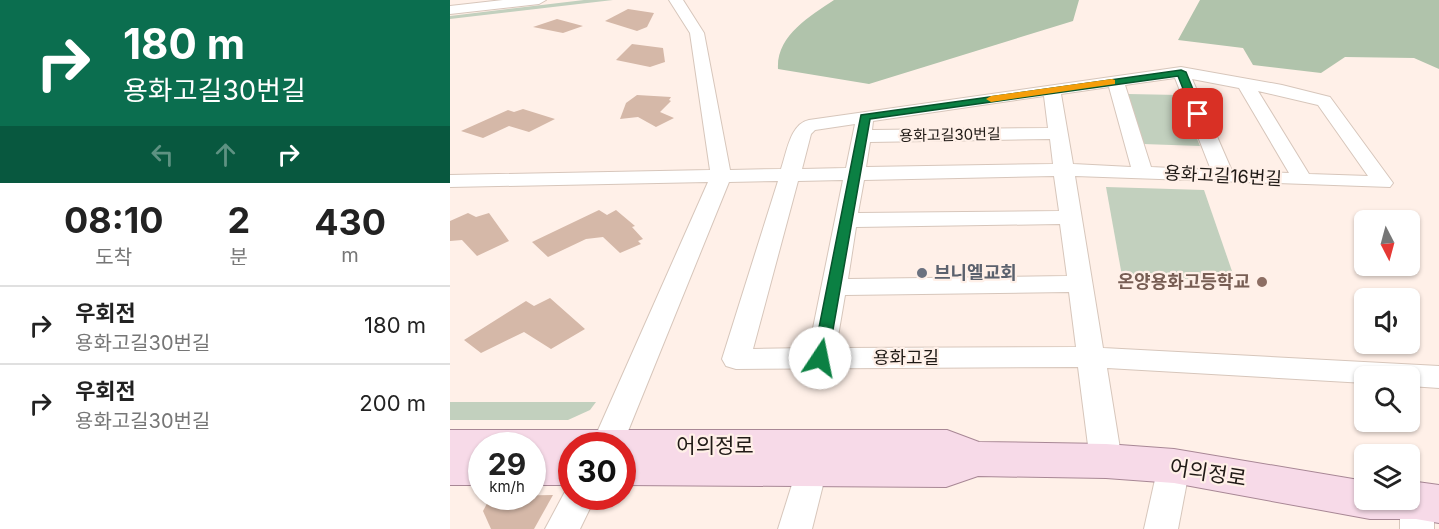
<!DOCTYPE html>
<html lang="ko">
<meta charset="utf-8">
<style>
:root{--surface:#fff;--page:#f2f2f2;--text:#222;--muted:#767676;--line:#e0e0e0}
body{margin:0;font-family:Inter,"Noto Sans KR",sans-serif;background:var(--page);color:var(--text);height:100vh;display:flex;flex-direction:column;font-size:22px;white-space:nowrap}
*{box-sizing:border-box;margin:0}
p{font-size:20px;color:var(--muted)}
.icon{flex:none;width:33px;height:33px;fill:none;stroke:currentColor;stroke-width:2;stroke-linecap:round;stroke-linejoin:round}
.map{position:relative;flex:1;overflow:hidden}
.side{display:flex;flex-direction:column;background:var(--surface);width:450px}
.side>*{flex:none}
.guide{background:#0b6e4f;color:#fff;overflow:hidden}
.needle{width:39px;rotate:174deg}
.buttons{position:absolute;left:904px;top:210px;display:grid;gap:12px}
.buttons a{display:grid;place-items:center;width:66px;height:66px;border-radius:9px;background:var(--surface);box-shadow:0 2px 4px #0004;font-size:30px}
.speed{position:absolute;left:18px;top:432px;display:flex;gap:12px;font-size:30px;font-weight:700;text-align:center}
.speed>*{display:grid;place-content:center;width:78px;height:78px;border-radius:50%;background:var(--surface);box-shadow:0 2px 4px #0004;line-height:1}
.speed small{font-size:15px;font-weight:400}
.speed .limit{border:9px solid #d22;background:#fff;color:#111}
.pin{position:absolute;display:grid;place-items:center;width:51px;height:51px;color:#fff;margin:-26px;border-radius:12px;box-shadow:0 3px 9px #0006}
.me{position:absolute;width:66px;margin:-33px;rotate:11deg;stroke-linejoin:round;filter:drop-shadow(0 0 4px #0008)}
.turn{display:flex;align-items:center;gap:21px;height:126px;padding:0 24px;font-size:27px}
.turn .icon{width:78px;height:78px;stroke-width:2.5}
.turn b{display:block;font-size:42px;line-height:51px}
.lanes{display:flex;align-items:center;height:57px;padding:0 24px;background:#0003;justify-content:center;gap:30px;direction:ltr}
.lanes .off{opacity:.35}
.eta{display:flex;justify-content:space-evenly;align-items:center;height:102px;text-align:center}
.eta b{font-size:36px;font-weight:700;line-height:42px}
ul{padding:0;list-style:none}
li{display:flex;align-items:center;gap:18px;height:78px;padding:0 24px;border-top:2px solid var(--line)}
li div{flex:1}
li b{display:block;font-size:22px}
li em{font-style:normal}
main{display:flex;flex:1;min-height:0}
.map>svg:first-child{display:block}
</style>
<main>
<section class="side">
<div class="guide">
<div class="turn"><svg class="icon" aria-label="right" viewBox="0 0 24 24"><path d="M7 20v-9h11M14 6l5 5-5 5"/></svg><div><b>180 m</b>용화고길30번길</div></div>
<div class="lanes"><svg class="icon off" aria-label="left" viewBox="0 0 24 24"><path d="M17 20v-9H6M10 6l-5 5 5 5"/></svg><svg class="icon off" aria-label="ahead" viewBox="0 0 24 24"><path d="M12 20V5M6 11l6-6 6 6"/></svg><svg class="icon" aria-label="right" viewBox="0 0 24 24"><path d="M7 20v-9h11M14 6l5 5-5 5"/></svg></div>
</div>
<div class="eta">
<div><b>08:10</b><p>도착</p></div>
<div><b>2</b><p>분</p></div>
<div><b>430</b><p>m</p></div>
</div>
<ul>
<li><svg class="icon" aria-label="right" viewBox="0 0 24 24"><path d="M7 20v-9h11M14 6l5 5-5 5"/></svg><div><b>우회전</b><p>용화고길30번길</p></div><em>180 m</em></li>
<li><svg class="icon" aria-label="right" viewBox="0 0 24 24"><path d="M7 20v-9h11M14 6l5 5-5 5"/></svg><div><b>우회전</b><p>용화고길30번길</p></div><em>200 m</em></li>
</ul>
</section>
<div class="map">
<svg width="989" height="529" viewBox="0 0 989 529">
<rect width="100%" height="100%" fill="#fff0e8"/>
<g fill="#c2d0be">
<polygon points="134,0 163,0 0,19 0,16"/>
<polygon points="678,94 729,95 750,146 693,144"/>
<polygon points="656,187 754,190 783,274 782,279 778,281 672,276"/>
<polygon points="0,402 146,402 140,410 118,420 0,420"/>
</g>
<g fill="#b0c3ab">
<path d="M384,0h245l-6,21 -204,63 -91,-15c-2,-33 32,-53 56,-69z"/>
<polygon points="750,0 989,0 989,69 964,58 895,57 871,73 803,65 793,48 728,40"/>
</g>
<g fill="#d5b8a8">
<polygon points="178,9 204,13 197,27 187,31 155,21"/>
<polygon points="107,19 133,26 113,33 83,27"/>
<polygon points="182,44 213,48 215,62 200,67 166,60"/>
<polygon points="187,95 221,97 219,100 221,101 210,112 224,118 206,127 188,117 170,119 176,103"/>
<polygon points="73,109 105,119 79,132 59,126 33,138 11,131 58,110 64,112"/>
<polygon points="149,210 157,215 166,210 185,226 182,227 193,239 188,241 191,244 170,253 153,237 136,239 98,257 82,242"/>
<polygon points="18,213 26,217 39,213 59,241 27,256 12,240 0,241 0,221"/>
<polygon points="100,298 135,329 101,349 74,332 31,353 14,340 76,301 84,306"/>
<polygon points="103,495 84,529 41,529 33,511 41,496"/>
</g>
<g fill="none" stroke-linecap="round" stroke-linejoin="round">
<g stroke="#d7c6bb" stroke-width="2">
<g id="minor">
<polygon points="53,0 96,0 89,4 0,14 0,6"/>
<path d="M219,0h14l21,33 26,137 51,-1c6,-17 9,-45 28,-49l372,-53 101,18 48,12 63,86 -3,4 -315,-11 28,172 336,18v22l-29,-2v-10h-45v7l-258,-15 15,93 -5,10 -11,3 -11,-3 -5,-10 -12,-94 -342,2 -10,-3 -4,-7 56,-178 -49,1 -107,264h-31l117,-264 -258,5v-12l260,-5 -20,-137zM725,78l36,92 -60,-3 -26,-82zM742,79l47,9 50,85 -57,-2zM659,87l22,80 -58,-3 -12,-70zM808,91l60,14 50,71 -59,-2zM594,96l4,32 -176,2 1,-9zM405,124l-9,44 -44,1 9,-35 4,-4zM600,139l3,25 -187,3 4,-25zM604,176l5,35 -201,2 6,-33zM393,180l-34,168 -56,1 45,-168zM610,224l7,52 -219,3 8,-52zM619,292l7,55 -240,1 9,-53z"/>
<polygon points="724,452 735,456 740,466 728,529 694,529 708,466 713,456"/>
<polygon points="361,455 372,459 377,469 362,529 328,529 350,459"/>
<polygon points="122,484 122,496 146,496 130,529 95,529 118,486"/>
<polygon points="967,503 979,508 984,519 984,529 950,529 950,519 955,508"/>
</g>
</g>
<g stroke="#a88795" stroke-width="2">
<polygon id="major" points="0,430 497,430 529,442 656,444 724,449 915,481 915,500 960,500 960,481 989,485 989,523 966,519 920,519 724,483 656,478 528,476 496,487 172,485 172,446 122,446 122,485 82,485 82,446 32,446 32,485 0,485"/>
</g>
<use href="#minor" fill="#fff" fill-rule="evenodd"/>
<use href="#major" fill="#f7dae8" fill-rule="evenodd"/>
</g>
<polygon fill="#0b8043" stroke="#07532c" stroke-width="1.5" points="731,70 736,72 753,114 752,116 743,114 728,76 420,119 378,358 376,362 365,362 363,358 411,115"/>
<polygon fill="#f59e0b" points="662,79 665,80 665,84 541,102 536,99 541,96"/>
<circle fill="#6b7280" stroke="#fff0e8" stroke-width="2" cx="472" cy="273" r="6"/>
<circle fill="#8d6e63" stroke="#fff0e8" stroke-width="2" cx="812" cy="282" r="6"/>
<g text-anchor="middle" stroke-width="4.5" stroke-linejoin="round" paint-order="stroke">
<g font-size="15" fill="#201a16" stroke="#fff0e8">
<text transform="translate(500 135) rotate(-1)" y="5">용화고길30번길</text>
</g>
<g font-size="18" fill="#201a16" stroke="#fff0e8">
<text transform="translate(773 176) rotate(3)" y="6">용화고길16번길</text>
<text x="456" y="364">용화고길</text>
</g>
<g font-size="18" font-weight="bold" fill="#5b616d" stroke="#fff0e8" text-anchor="start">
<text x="484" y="279">브니엘교회</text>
</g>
<g font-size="18" font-weight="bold" fill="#785e54" stroke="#fff0e8" text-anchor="end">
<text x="800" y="288">온양용화고등학교</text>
</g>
<g font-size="21" fill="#201a16" stroke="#fff0e8">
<text x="265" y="453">어의정로</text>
<text transform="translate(758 473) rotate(9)" y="7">어의정로</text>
</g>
</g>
</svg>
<div class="buttons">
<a><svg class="needle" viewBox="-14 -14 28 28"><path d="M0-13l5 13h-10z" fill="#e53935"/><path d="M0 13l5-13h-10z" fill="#767676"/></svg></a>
<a><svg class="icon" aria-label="sound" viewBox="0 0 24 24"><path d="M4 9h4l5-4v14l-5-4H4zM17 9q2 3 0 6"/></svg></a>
<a><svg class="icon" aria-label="search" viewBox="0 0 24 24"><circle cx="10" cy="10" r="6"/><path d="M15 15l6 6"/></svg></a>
<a><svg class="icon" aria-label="layers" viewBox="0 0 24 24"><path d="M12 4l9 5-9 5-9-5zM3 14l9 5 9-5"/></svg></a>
</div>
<div class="speed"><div>29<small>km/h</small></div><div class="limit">30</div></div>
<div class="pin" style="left:748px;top:114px;background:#d93025"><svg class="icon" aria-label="arrive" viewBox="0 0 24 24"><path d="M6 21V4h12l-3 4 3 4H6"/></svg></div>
<svg class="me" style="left:370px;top:358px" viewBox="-20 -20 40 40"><circle r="19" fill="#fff"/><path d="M0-13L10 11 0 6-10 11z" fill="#0b8043"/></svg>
</div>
</main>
